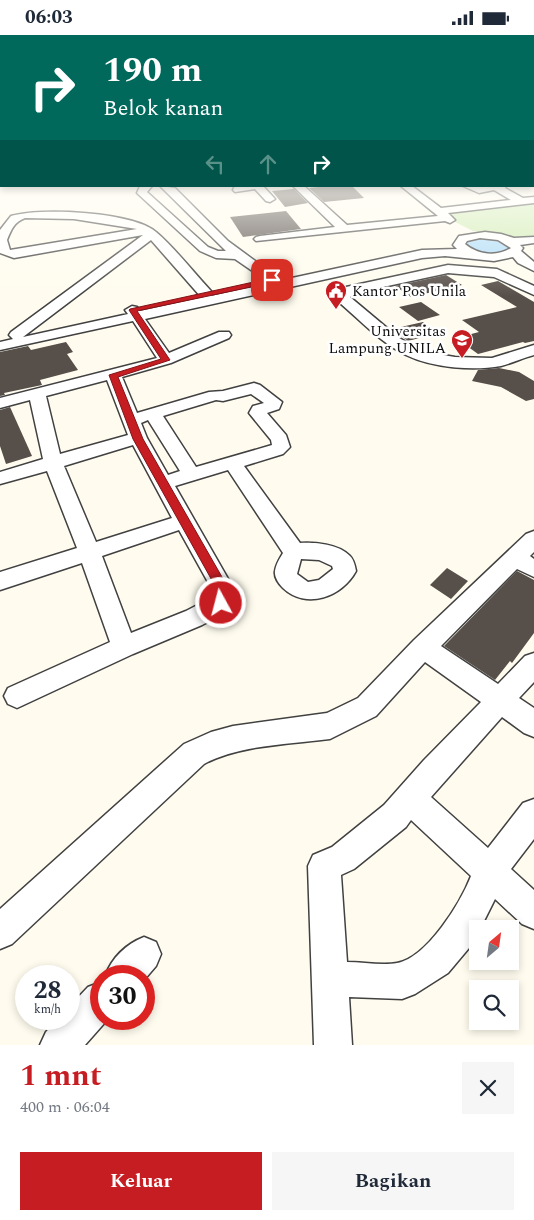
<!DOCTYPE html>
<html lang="id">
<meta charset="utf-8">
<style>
:root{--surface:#fff;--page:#f6f6f7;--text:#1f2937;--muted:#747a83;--accent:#c61d23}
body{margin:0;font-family:Spectral,serif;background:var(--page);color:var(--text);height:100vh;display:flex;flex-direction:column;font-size:19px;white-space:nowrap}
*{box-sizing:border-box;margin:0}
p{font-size:16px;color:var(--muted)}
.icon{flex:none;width:28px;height:28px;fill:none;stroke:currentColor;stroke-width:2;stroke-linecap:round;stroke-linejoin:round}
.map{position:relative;height:1010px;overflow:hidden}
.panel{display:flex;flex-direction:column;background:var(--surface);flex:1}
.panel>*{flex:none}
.guide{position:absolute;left:0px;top:0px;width:535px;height:152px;box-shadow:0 2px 8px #0003;background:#00695c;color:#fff;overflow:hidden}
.needle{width:32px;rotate:29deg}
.controls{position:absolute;left:469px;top:885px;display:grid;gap:10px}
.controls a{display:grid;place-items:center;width:50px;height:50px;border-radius:0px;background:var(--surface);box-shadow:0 2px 8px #0003;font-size:25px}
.speed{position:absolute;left:15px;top:930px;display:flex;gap:10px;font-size:25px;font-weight:700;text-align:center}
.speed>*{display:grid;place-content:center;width:65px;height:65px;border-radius:50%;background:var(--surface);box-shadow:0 2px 8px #0003;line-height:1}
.speed small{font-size:12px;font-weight:400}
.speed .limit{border:8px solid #d22;background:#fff;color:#111}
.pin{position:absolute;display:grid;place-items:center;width:42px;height:42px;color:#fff;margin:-21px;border-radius:10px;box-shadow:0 2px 8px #0006}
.me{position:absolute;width:55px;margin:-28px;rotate:353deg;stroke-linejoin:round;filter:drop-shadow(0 0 4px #0008)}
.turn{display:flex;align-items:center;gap:18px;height:105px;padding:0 20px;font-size:22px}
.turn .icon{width:65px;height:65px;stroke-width:2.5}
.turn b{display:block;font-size:35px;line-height:42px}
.lanes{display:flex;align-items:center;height:48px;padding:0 20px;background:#0003;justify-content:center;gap:25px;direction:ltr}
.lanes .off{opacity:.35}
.round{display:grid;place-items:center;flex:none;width:52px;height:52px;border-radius:0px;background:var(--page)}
.headline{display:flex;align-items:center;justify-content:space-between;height:85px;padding:0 20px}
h1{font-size:30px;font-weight:700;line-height:38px;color:var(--accent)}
.primary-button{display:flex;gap:10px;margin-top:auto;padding:10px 20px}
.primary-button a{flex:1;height:58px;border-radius:0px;background:var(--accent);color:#fff;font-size:20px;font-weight:700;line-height:58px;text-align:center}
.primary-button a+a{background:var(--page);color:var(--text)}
.status{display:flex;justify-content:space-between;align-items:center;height:35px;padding:0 25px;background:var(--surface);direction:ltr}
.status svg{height:14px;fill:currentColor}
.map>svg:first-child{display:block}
</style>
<div class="status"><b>06:03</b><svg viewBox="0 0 49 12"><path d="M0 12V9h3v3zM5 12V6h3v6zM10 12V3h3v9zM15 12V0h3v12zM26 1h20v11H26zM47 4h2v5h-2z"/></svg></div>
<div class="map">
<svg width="534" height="1010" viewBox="0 0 534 1010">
<rect width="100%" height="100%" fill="#fffcef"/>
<polygon fill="#d1ecb6" points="534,166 534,204 514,206 494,199 473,196 453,186 442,177"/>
<polygon fill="#b0ddfa" stroke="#3392d5" points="494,202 515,213 493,221 468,215 463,207 465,204"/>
<g fill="#574f4a">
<polygon points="327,151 352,151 364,163 324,167 309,153"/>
<polygon points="294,154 308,168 285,172 272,156"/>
<polygon points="286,176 301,194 243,202 230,182"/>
<polygon points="446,240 462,250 411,262 395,251"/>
<polygon points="498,246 534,267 534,306 525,308 523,307 478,319 456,303 479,297 462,285 517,272 481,250"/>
<polygon points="421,267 440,280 418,286 399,272"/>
<polygon points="423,287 438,298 408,306 392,294"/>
<polygon points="66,307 73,317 67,319 78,335 40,345 42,350 4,358 5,360 0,361 0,317 28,311 31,315"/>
<polygon points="499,333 519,337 534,346 534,364 526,366 501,352 472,346 478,335"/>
<polygon points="10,372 32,421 6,429 0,411 0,375"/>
<polygon points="447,533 468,546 451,564 430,550"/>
<polygon points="517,536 534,545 534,598 512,628 510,626 495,645 444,611"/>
</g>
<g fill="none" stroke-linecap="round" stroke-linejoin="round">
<g stroke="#414141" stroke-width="3">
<g id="minor">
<rect x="0" y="121" width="1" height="6"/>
<path d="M152,151l-5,6 61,55 10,4h8l-66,-65 15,2 53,53 49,36 1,4 144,-31 35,-1 -4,-4 6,-9 26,-4 16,2 13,4 20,-1v6l-14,2 3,3 -2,3 13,11v9l-16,-8 -5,-6 -19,4 -49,-5 -23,2 -277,61 24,34 50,-21h10l2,3 -2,3 -58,25 -49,14 15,36 72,-21 14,-1 31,-8 6,2 22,17 -3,7 -12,4 19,22 4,12 -7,7 -39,12 56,77c14,-1 39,1 50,13 4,4 5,10 6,15 -14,26 -50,39 -73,17 -4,-4 -9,-11 -8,-17 1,-7 5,-13 8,-18l-55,-83 -53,16 56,98 4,11 -6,16 -27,14 -69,29 -116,54 -9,-4 -4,-8 4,-8 102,-46 -28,-79 -82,27v-18l77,-24 -30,-77 -47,13v-12l43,-13 -13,-59 -30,8v-10l157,-40 -24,-37 -133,29v-8l13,-3 -4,-4 2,-3 132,-97 -129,23 -14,-5v-23l11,-14c29,-9 123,-4 145,16 20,17 37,40 55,59l2,3 -2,2 59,-13 -35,-24 -19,-1 -16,-7 -63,-58 3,-7zM25,183l49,1 63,10 -127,21 -3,-10c4,-10 7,-18 18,-22zM480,203l18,2 13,8c-14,9 -33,7 -46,-4l2,-3zM151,205l50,57h3l-64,14 -3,-4 -5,-1 -7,4 3,4 -105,23zM107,345l21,55 -68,19 -14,-58zM251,359l13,9 -11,3 -4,7 22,27 1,5 -76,22 -33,-51 53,-16 7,1zM148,385l32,51 -12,4 -21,-37 -6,-15zM133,410l39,73 -76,24 -32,-76zM179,495l30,54 2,14 -25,13 -55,22 -29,-77zM301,524l18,1 13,6 1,3 -14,11 -11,2 -11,-8z"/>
<polygon points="235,151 263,151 275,164 270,167 266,166 255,154 235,157 233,155"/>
<polygon points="293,151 304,151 347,190 438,181 401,151 412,151 441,173 511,165 494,155 479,158 463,151 506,151 505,153 523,163 534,162 534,168 448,178 455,185 450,188 445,186 256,206 254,204 256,202 260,201 335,192"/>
<path d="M448,230l49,4 37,17v9l-40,-18 -46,-4 -93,20 -5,4 49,41 26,14 30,5 37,1 42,-13v10c-11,3 -22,8 -33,11 -28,5 -68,2 -95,-11 -25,-12 -45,-34 -66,-52l-4,-7 10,-9z"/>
<path d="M534,496v21l-4,4 4,3v18l-17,-8 -76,77 57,38 27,-28 9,-3v29l-15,16 15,10v29l-10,-4 -22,-16 -71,80 57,51 35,-45 11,-4v40l-23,30 23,21v39l-12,-5 -27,-25 -15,30h-2v5l-9,14 -21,25 -33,21 -13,5 -53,-2 3,48h-38l-6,-179 5,-11 19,-8 52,-42 40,-45 57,-58 -56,-40 -49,54 -46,23c-38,5 -92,6 -126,25l-192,180 -12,5v-40l184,-165 27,-12 22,-6 94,-13 31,-15 56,-58 112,-106zM411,785l60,56c-10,26 -44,82 -74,87 -15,3 -34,-1 -50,-1l-6,-87 13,-6 52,-42z"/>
<path d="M144,902l12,5 5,12 -5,12 -12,14v-4h-39c7,-18 21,-32 39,-39z"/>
<polygon points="101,947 101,984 108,984 85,1010 40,1010 46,997 58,984 69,984 69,972 88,952"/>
</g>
</g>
<use href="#minor" fill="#fff" fill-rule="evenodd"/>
</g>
<linearGradient id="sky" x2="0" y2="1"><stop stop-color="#91c4ef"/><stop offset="0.46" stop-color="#fffef8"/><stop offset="1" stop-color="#fffef8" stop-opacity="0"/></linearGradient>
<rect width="534" height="261" fill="url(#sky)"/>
<polygon fill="#c61d23" stroke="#811317" points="272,243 275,244 275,247 137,276 170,325 118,342 143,404 226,549 230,560 225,572 216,572 214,568 217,560 214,549 133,404 109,340 161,324 129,275 130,274"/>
<defs>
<g id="civic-pin" transform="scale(1.125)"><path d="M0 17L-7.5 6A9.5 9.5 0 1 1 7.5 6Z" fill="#c61d23" stroke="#fff"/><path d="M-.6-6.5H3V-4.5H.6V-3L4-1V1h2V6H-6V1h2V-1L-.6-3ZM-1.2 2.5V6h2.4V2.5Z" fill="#fff"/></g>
<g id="university-pin" transform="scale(1.125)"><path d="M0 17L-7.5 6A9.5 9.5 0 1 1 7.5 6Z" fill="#c61d23" stroke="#fff"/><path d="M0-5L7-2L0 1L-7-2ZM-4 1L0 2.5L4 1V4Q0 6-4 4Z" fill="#fff"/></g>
</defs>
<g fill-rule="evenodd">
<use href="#civic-pin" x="336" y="256"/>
<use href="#university-pin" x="462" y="305"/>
</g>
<g text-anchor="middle" stroke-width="5" stroke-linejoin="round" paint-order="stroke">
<g font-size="15" fill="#0e0e0e" stroke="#fff" text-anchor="start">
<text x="352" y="261">Kantor Pos Unila</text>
<text x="446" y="301" text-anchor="end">Universitas<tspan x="446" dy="17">Lampung UNILA</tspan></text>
</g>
</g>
</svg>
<div class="controls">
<a><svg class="needle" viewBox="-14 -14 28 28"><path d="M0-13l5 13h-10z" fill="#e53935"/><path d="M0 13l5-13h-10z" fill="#747a83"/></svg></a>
<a><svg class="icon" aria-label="search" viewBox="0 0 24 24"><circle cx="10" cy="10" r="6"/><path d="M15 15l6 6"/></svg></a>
</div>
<div class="speed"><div>28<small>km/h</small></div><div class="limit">30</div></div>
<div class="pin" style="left:272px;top:245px;background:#d93025"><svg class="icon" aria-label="arrive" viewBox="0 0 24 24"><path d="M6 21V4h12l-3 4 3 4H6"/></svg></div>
<svg class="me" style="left:221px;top:568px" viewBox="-20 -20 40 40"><circle r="17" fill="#c61d23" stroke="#fff" stroke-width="3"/><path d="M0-11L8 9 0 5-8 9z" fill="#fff"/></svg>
<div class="guide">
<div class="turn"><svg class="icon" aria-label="right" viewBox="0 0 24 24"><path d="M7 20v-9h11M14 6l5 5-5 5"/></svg><div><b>190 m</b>Belok kanan</div></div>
<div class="lanes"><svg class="icon off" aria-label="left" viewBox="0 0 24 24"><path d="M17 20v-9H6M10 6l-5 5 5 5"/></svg><svg class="icon off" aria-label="ahead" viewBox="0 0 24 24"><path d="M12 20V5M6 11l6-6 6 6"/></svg><svg class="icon" aria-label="right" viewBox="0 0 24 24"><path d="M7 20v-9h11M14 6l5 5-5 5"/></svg></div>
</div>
</div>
<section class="panel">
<div class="headline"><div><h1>1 mnt</h1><p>400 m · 06:04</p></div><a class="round"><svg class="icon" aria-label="close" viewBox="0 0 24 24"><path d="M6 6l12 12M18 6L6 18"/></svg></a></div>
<div class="primary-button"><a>Keluar</a><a>Bagikan</a></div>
</section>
